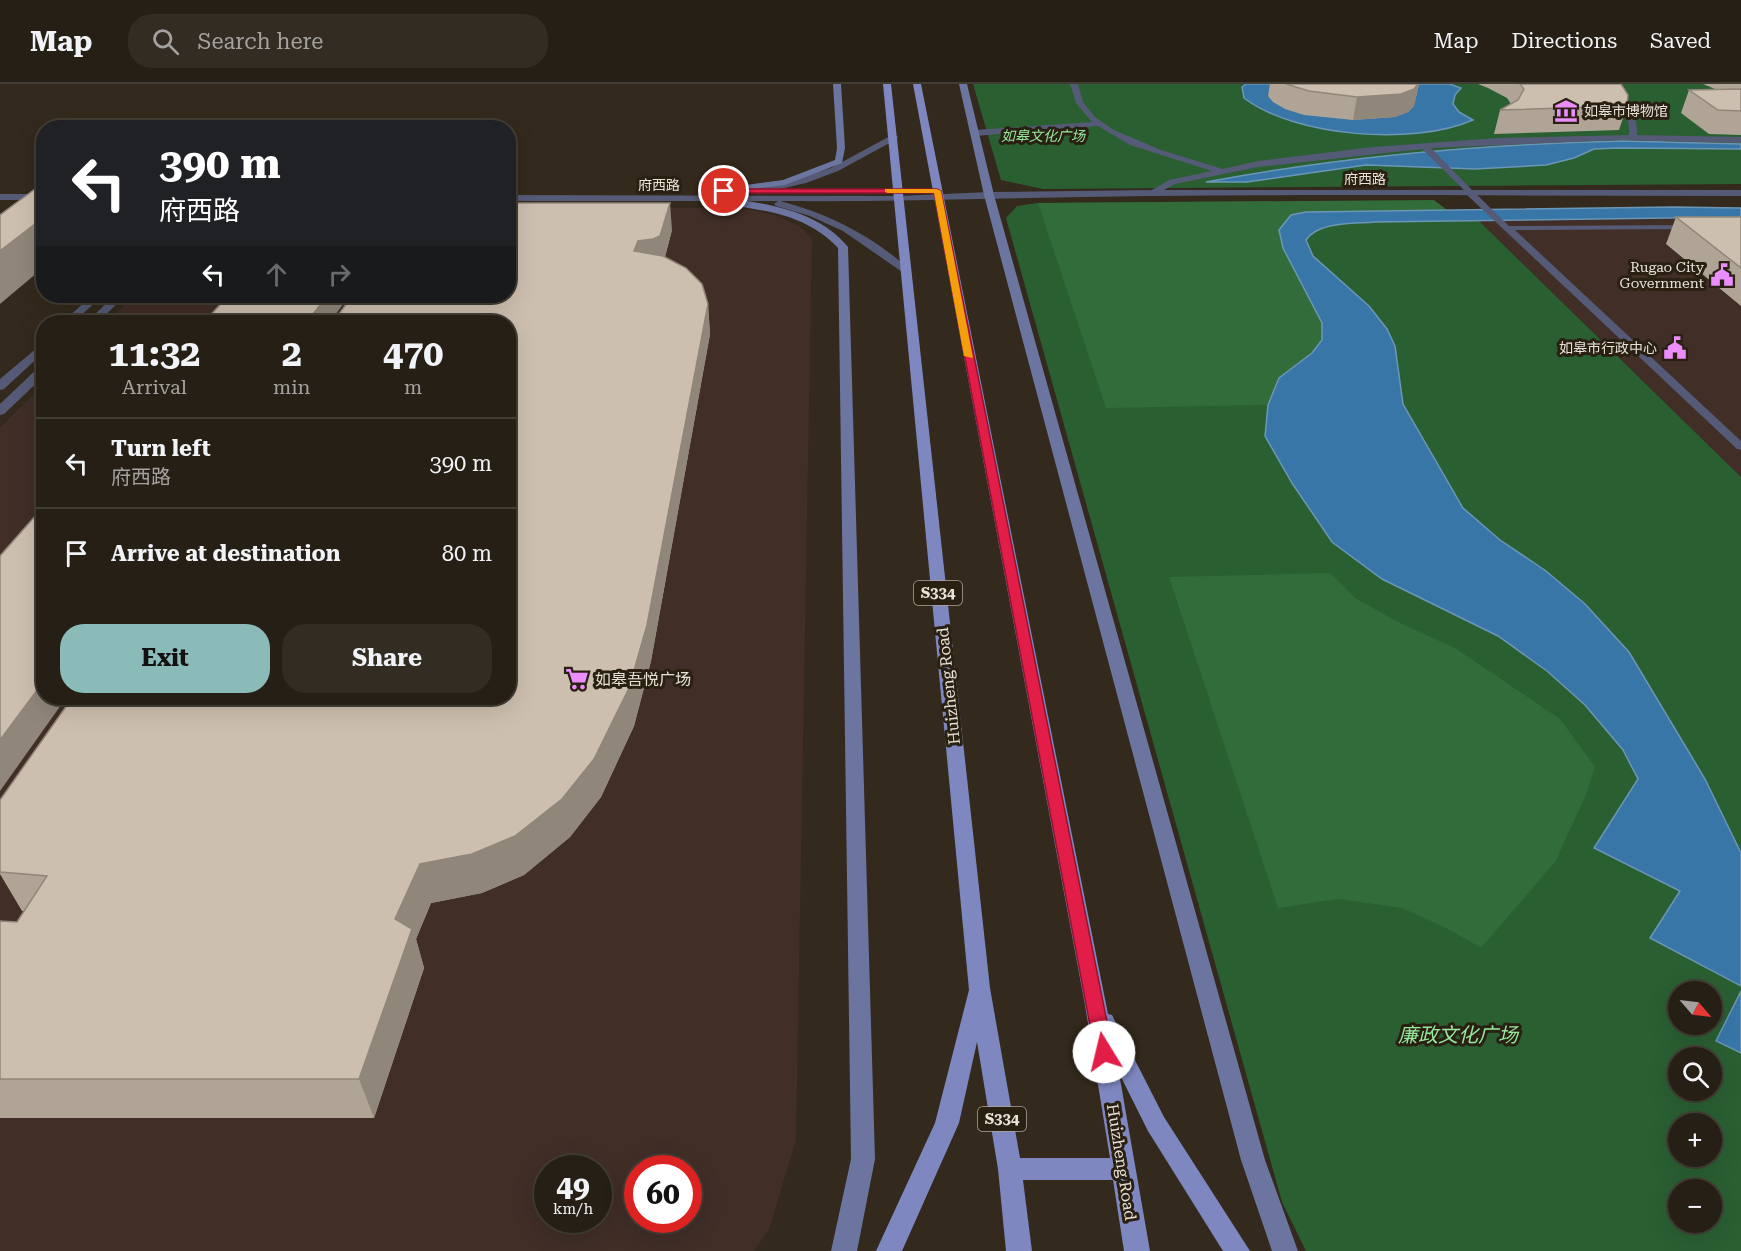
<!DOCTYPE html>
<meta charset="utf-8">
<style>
:root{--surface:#261f15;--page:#322c22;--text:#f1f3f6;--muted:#a4a2a0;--line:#423d34;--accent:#8bbbb9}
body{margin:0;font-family:"Roboto Serif","Noto Sans SC",serif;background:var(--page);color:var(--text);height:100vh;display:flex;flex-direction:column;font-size:22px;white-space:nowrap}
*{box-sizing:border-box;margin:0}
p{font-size:20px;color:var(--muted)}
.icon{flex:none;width:33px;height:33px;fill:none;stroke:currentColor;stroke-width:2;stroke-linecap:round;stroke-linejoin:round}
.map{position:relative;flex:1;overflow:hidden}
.panel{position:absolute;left:36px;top:231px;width:480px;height:390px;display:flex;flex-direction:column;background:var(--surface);border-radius:24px;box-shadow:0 6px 24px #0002,0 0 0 2px var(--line)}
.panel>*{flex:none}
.top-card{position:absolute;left:36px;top:36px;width:480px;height:183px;border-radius:24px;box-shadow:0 6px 24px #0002,0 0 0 2px var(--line);background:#202124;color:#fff;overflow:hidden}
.needle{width:39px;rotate:118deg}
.controls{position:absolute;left:1668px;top:897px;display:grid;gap:12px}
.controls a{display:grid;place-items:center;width:54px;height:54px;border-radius:50%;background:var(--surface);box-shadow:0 6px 24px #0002,0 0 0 2px var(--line);font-size:30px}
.speed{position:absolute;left:534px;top:1071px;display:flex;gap:12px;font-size:30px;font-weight:700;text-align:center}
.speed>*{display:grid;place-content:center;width:78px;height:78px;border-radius:50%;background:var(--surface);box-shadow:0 6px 24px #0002,0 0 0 2px var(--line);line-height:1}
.speed small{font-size:15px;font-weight:400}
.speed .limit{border:9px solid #d22;background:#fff;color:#111}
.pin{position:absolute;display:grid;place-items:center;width:51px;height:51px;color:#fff;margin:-26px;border:3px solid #fff;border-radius:50%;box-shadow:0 2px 6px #0007}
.me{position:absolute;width:66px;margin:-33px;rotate:351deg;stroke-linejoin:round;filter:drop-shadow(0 0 4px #0008)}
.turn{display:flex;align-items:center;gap:21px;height:126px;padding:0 24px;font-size:27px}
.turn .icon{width:78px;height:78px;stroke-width:2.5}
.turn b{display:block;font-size:42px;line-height:51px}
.lanes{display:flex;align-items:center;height:57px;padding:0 24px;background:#0003;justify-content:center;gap:30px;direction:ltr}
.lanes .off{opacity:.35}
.eta{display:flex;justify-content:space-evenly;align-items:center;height:102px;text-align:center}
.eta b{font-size:36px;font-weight:700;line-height:42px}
.button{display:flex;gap:12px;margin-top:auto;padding:12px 24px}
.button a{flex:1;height:69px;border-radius:24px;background:var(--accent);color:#111;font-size:24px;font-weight:700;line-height:69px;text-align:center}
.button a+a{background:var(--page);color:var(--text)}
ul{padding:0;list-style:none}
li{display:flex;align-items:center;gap:18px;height:90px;padding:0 24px;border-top:2px solid var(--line)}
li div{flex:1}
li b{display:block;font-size:22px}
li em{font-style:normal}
header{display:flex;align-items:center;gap:36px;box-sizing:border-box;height:84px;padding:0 30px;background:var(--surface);border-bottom:2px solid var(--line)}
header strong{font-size:28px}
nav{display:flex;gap:33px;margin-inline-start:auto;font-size:21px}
.search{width:420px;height:54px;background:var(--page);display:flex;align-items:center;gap:15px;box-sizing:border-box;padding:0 21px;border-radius:24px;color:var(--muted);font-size:22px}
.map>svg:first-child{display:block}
</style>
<header>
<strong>Map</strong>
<div class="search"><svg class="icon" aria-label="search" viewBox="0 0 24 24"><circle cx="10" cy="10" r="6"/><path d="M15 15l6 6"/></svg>Search here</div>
<nav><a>Map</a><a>Directions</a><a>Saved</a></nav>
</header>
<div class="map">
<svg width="1741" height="1167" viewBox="0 0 1741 1167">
<rect width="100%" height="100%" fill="#33291c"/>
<g fill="#402e27" fill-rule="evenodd">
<path d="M509,122l230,2 36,7 24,11 13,12 -16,902 -27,90 -15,21h-754v-823l43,-43 1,313h464v-376h-401l27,-26h374zM548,1084h50v52h-50zM638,1084h50v52h-50z"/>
<polygon points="1692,132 1741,133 1741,393 1478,136"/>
</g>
<g fill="#2a5f32" fill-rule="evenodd">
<polygon points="973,0 1741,0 1741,100 1043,105 1001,96"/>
<path d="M1272,117l20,282 40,59 50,37 116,57 49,35 38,34 38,45 15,29 -43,69 85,43 -30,47 91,48v5l-25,50 25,12v198h-435l-24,-49 -276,-984 11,-12 21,-3zM1678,908h34v32h-34zM1678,974h34v32h-34zM1678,1040h34v32h-34zM1678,1106h34v32h-34z"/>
<path d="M1478,136l263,257v376l-36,-74 -159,-208 -46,-31 -37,-32 -60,-104 -8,-58 -26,-40 -56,-50 -7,-16c2,-3 3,-6 5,-8 19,-14 138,-12 167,-12z"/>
</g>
<g fill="#316c3a">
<polygon points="1434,116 1447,126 1306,128 1283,164 1322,239 1322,256 1312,269 1279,294 1268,321 1106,324 1038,119"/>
<polygon points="1330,489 1355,514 1400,539 1455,564 1560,635 1595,683 1586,711 1555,778 1481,864 1450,846 1402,824 1338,815 1278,824 1169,493"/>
</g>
<g fill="#3876a8" stroke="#6c96b6" stroke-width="1.5">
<path d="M1246,0h204l11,4 -6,7 -2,9 6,8 14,8c-59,26 -178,17 -229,-22l-2,-11z"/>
<path d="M1624,57l117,3v5l-123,-1 -24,1 -20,9 -28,7 -71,4 -109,-4 -119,17h-41c138,-26 277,-38 418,-41z"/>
<path d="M1674,123l67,1v9l-366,5c-21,2 -56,-1 -69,18l7,16 56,50 18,23 8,17 8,58 60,104 37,32 46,31 39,33 44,48 76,127 36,74v133l-91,-48 30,-47 -86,-43 44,-69 -15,-29 -38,-45 -38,-34 -49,-35 -116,-57 -50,-37 -40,-59 -27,-47 3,-31 11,-27 33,-25 10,-13v-17l-39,-75 -4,-18 12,-15 15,-3z"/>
<polygon points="1741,907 1741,969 1716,957"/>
</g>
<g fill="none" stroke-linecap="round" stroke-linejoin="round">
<polygon fill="#555a76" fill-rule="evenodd" points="1466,106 1472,106 1509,142 1692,141 1693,143 1689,145 1515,146 1741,357 1741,366 1737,365 1466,110"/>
<path fill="#555a76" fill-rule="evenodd" d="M1070,0h8l5,18 12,15 19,13 47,20 62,19 35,-8 115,-14 125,-9 131,-3c2,-29 -18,-36 -37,-51 26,0 47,26 45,51l104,2v6l-122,-3 -188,8 41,42v4l-3,1 -47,-46 -164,18 -83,17 -22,12 -5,-3 2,-2 19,-11 43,-9 -82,-26 -32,-19 -123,10 -4,-3 4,-3 117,-8 -16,-19z"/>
<g fill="#555a76" fill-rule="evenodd">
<polygon points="91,212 102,212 74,238 63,238"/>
<polygon points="114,212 125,212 98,238 87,238"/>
<polygon points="44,258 44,268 4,305 0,306 0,295"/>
<polygon points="40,282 44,282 44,292 4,330 0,331 0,320"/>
</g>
<g fill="#555a76" fill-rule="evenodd">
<polygon points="894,50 898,53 897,55 838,87 806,99 759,110 754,107 831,84"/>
<path d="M1153,106h588v6c-196,0 -393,-2 -589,0 -124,1 -248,6 -372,5 49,13 91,34 129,68l1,2 -5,3 -62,-43 -33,-15 -34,-10 -2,-2 4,-3h-270v-6l391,1 90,-4z"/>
<rect x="0" y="110" width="44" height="6"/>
</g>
<g fill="#6c74a0" fill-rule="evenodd">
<polygon points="833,0 841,0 845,64 842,79 785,101 721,109 721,105 724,104 783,96 835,76 837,64"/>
<polygon points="959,0 967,0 994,111 1265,1076 1298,1167 1272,1167 1241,1076 984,111"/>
<path d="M705,111c48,7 110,11 143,52l27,912 -18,92h-26l20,-92 -13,-911c-36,-39 -88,-38 -136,-48l-2,-2z"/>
</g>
<polygon fill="#7e87c0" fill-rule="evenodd" points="883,0 891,0 990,904 1020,1074 1110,1074 1085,921 913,0 921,0 1108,930 1112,931 1164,1033 1250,1167 1223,1167 1148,1047 1119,989 1150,1167 1124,1167 1113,1096 1023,1096 1032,1167 1006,1167 998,1085 977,958 959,1039 902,1167 876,1167 935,1039 969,906"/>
</g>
<g fill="#b0a496">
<polygon points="1270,0 1419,0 1414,22 1408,28 1395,33 1353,36 1304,31 1285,25 1273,18 1268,12"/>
<polygon points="1478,0 1621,0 1627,22 1619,46 1494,50 1500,26 1511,20 1507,14 1488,4"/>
<polygon points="1703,0 1741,0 1741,51 1709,50 1681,29 1689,6 1715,5"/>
<polygon points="1676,133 1741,133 1741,222 1666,160"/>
<polygon points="672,146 665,173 708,220 710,250 651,577 634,642 601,713 570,753 524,791 482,809 431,819 416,855 424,884 374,1034 0,1034 0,837 17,838 24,827 22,827 0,790 0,716"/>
</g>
<g fill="#90867a">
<polygon points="1419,0 1414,22 1408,28 1395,33 1353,36 1357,13"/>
<polygon points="670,119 672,146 663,180 634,167 638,157"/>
<polygon points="44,133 44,183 0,220 0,167"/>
<polygon points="327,212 349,212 330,238 307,238"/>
<polygon points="708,220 710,250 651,577 634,642 601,713 570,753 524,791 482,809 431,819 416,855 424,884 374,1034 359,995 395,835 420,780"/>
<polygon points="44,597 44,614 66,614 0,707 0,656"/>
</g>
<g fill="#cdbfaf" stroke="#90867a" stroke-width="1.5">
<polygon points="1286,0 1418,0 1414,5 1401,10 1357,13 1309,7"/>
<polygon points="1520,0 1621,0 1628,11 1627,22 1500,26 1518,16 1524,5"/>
<polygon points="1741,5 1741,27 1718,26 1689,6"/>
<polygon points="35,105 44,105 44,133 0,167 0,131"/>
<polygon points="508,119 670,119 660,152 653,155 638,157 634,167 663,172 686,184 702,200 708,220 647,541 629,604 594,675 562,715 515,752 472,770 420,780 395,835 412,845 359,995 0,995 0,837 17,838 47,792 0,788 0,716 72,614 508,614 508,238 333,238 352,212 508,212"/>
<polygon points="1676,133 1741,133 1741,184"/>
<polygon points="228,212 327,212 307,238 204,238"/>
<polygon points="44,422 44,597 0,656 0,472"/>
</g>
<polygon fill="#e11d48" stroke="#92132f" stroke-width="1.5" points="722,105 937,105 941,107 1113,968 1110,974 1104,976 1097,974 1095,968 934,109 724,109 721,107"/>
<polygon fill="#f59e0b" points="885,105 937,105 941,107 973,274 964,272 934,109 888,109 885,108"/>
<defs>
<g id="museum-bare" transform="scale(1.8)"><path d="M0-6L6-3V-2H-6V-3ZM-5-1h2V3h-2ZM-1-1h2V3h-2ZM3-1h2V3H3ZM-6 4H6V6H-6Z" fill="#eb8dfc" stroke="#292012" stroke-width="2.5" paint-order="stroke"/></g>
<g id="civic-bare" transform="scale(1.8)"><path d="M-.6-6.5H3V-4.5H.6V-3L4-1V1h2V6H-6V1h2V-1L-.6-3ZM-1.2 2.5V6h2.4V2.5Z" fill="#eb8dfc" stroke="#292012" stroke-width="2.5" paint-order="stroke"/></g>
<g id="supermarket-bare" transform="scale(1.8)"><path d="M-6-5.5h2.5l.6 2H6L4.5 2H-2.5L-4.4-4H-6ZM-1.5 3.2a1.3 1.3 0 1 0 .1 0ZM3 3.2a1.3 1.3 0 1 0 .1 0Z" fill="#eb8dfc" stroke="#292012" stroke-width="2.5" paint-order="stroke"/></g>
</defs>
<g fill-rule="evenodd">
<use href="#museum-bare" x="1566" y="27"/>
<use href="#civic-bare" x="1722" y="191"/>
<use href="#civic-bare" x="1675" y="264"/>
<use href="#supermarket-bare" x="577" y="595"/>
</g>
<g text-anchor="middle" stroke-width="6" stroke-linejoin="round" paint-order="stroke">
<g font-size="14" fill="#e7e1d8" stroke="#292012" text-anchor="end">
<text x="1584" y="32" text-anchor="start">如皋市博物馆</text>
<text x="1704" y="188">Rugao City<tspan x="1704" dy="16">Government</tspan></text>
<text x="1657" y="269">如皋市行政中心</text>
</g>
<g font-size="14" font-style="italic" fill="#94e89e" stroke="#292012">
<text x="1043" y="57">如皋文化广场</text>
</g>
<g font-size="14" fill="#e7e1d8" stroke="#292012">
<text x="1365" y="100">府西路</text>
<text x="659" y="106">府西路</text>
</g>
<g fill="#292012" stroke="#aea79d" stroke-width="1.5">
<rect x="914" y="497" width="48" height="24" rx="4.5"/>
<rect x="978" y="1023" width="48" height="24" rx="4.5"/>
</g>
<g font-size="15" font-weight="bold" fill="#e7e1d8">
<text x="938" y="514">S334</text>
<text x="1002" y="1040">S334</text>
</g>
<g font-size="16" fill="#e7e1d8" stroke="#292012" text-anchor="start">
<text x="595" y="601">如皋吾悦广场</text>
</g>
<g font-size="16" fill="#e7e1d8" stroke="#292012">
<text transform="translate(948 602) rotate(-96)" y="6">Huizheng Road</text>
<text transform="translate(1122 1078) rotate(81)" y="6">Huizheng Road</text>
</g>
<g font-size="20" font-style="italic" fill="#94e89e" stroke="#292012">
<text x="1458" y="958">廉政文化广场</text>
</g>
</g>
</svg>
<div class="controls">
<a><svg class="needle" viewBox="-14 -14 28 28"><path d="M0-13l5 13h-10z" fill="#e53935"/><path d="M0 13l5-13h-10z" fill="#a4a2a0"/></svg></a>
<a><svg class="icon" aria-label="search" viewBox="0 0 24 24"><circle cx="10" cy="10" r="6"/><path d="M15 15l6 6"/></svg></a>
<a>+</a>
<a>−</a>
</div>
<div class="speed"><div>49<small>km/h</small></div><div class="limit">60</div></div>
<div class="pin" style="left:724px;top:107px;background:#d93025"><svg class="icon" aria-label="arrive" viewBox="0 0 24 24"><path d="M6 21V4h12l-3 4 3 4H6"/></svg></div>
<svg class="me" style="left:1104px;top:968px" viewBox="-20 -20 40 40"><circle r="19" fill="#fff"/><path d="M0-13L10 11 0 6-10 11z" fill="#e11d48"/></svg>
<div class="top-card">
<div class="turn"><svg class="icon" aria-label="left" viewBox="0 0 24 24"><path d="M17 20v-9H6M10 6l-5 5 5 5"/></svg><div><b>390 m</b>府西路</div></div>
<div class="lanes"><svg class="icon" aria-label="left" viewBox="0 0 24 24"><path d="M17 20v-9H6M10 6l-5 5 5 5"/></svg><svg class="icon off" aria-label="ahead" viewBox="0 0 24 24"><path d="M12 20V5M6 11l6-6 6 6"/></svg><svg class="icon off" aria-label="right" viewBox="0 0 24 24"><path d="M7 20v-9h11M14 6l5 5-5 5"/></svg></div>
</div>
<section class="panel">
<div class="eta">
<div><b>11:32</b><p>Arrival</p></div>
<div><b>2</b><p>min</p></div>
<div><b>470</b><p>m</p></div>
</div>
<ul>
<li><svg class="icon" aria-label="left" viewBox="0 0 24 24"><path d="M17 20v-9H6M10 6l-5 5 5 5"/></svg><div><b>Turn left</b><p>府西路</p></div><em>390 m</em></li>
<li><svg class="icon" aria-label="arrive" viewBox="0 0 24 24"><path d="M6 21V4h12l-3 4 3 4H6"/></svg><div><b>Arrive at destination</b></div><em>80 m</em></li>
</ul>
<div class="button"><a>Exit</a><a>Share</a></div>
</section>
</div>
